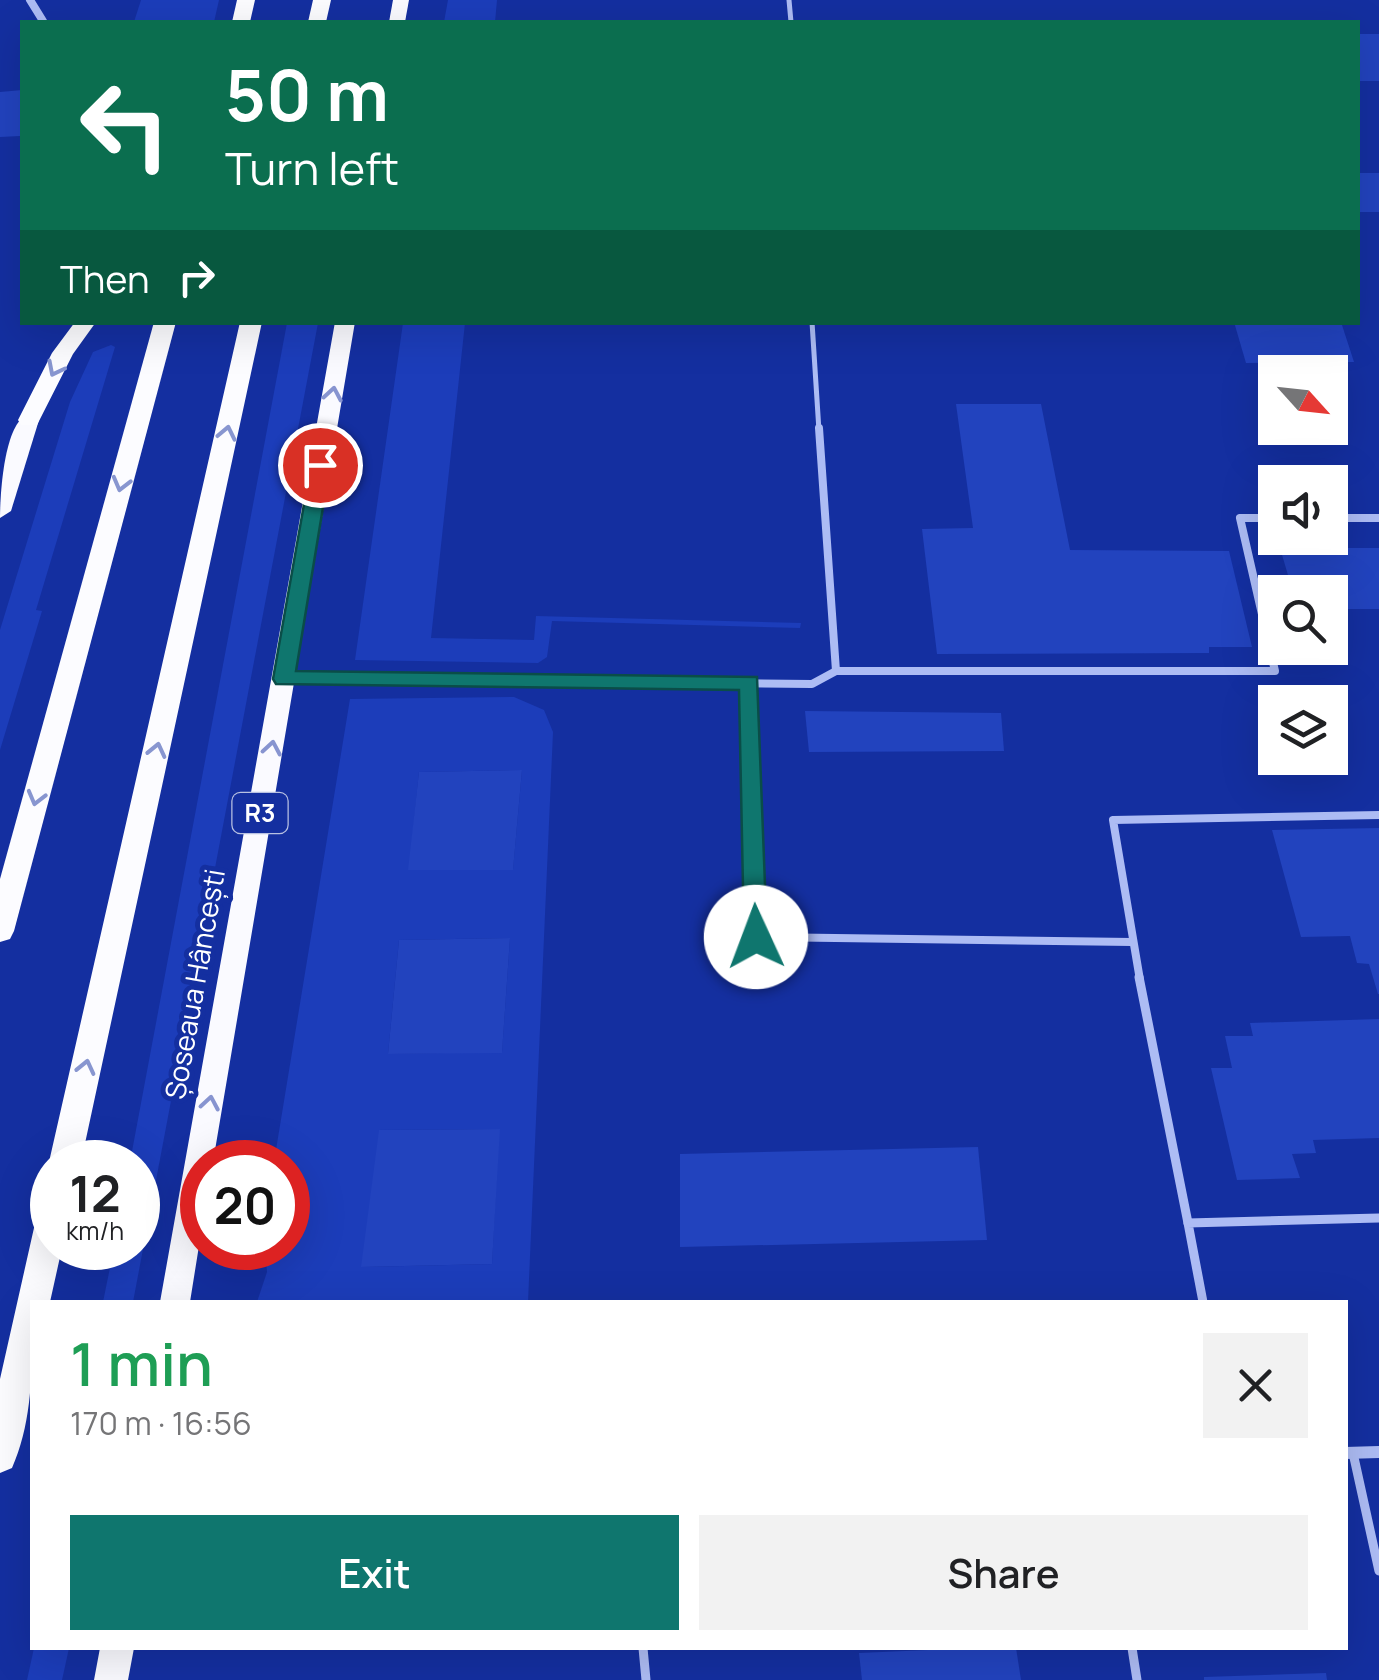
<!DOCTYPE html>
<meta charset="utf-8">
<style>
:root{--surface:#fff;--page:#f2f2f2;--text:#202124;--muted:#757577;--accent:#0f766e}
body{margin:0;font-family:Manrope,sans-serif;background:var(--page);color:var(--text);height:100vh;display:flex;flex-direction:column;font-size:38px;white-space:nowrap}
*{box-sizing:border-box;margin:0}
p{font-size:32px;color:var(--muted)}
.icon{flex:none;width:55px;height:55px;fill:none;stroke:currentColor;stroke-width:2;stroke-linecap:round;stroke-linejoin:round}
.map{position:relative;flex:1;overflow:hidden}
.panel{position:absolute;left:30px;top:1300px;width:1318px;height:350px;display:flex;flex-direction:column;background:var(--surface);border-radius:0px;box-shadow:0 10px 40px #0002}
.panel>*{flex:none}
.hud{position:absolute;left:20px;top:20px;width:1340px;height:305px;border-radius:0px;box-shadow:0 10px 40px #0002;background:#0b6e4f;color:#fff;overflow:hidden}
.needle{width:65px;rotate:117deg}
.buttons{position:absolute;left:1258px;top:355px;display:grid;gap:20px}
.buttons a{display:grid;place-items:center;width:90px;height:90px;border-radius:0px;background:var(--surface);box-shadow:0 10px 40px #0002;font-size:50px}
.speed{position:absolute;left:30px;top:1140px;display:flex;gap:20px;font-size:50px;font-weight:700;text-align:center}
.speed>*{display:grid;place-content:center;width:130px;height:130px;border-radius:50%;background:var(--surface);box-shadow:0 10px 40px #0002;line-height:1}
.speed small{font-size:25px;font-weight:400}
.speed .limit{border:15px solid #d22;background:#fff;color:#111}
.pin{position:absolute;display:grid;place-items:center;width:85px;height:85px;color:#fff;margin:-42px;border:5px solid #fff;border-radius:50%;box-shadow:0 2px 10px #0007}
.me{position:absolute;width:110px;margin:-55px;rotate:358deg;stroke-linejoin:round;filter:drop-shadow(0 0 8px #0008)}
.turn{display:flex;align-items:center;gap:35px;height:210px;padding:0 40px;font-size:45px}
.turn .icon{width:130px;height:130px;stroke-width:2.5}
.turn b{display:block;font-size:70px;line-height:85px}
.then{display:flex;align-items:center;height:95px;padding:0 40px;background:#0003;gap:20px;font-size:38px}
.round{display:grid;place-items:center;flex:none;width:105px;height:105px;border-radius:0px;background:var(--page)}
.overview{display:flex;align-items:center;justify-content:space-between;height:170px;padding:0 40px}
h1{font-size:60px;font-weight:600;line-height:75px;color:#1e9e55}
.action{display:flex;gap:20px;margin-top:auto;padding:20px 40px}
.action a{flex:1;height:115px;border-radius:0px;background:var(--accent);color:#fff;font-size:40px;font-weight:600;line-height:115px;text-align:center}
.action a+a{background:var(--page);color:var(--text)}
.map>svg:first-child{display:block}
</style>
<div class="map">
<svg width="1379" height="1680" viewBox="0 0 1379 1680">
<rect width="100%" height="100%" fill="#142fa0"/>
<g fill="#1c3dba" fill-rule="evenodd">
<polygon points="141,0 219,0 214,22 134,22"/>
<polygon points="448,0 497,0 495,22 444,22"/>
<polygon points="287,323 318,323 133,1302 103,1302 114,1248 138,1248 138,1162 130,1162"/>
<polygon points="403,323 465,323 431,638 534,640 536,616 801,623 800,628 552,621 547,657 538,663 355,660"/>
<polygon points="111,345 115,347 36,610 42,611 0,750 0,630 70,402 93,352"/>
<path d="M514,697l30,13 9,22 -25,570h-271l10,-30 -2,-24h23v-86h-14l76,-463zM522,770l-9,99 -104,1 10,-98zM510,938l-8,114 -114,2 11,-114zM499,1129l-7,135 -130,3 18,-137z"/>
<polygon points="34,1648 69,1648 62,1680 27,1680"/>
</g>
<g fill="#2243be">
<rect x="1358" y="34" width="21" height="47"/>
<polygon points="22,90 20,136 0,137 0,92"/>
<rect x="1358" y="173" width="21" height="39"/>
<polygon points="1234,322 1341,322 1354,362 1246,363"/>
<polygon points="956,404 1041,404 1070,550 1229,551 1252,647 1209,647 1209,653 937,654 922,529 973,528"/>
<polygon points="1280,548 1379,548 1379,609 1330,609 1330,592 1293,592"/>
<polygon points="805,711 1001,713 1004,751 809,752"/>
<polygon points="522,770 513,870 408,870 419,772"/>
<polygon points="1379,828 1379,994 1378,994 1369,964 1357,963 1350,936 1301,937 1272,830"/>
<polygon points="510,938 502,1053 388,1054 399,940"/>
<polygon points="1379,1019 1379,1138 1313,1140 1316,1153 1292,1154 1300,1178 1237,1180 1211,1068 1232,1068 1225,1036 1253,1036 1250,1023"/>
<polygon points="500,1129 492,1264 361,1267 379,1130"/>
<polygon points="978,1147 987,1240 680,1247 680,1154"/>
<polygon points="974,1648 1016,1648 1021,1680 862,1680 859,1653"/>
<polygon points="1326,1673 1327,1680 1204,1680 1204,1677"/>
</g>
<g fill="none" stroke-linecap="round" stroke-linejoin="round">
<g stroke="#adbcf4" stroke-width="5">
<polyline points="789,0 791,22"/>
<polyline points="812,322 819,431"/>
</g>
<g stroke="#adbcf4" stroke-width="8">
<polyline points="819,428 836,671 1275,671 1240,518 1275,518"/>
<polyline points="1330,518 1379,518"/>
<polyline points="288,679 812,684 836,671"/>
<polyline points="749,682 755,937 1132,942"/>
<polyline points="1140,980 1113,820 1379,815"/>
</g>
<g stroke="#adbcf4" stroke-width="9">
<polyline points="1139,977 1188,1223"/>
<polyline points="1203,1302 1188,1223 1379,1218"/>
<polyline points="1353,1453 1379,1571"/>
<polyline points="643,1648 646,1680"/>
<polyline points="1132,1648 1137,1680"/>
</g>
<polyline stroke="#adbcf4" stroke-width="8" points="30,0 43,21"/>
<polyline stroke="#adbcf4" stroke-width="12" points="1345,1453 1379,1452"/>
<g fill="#fafaff" fill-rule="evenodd">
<polygon points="393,0 409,0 405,22 389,22"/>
<polygon points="335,322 355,322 213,1162 202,1162 202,1227 190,1302 160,1302"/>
<path d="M29,414l10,6 -28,91 -11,7c0,-23 4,-97 29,-104z"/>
<polygon points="100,1648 134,1648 128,1680 94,1680"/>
</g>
<g fill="#fcfcff" fill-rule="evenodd">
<polygon points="237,0 255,0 250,22 232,22"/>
<polygon points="313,0 331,0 326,22 308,22"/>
<polygon points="75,322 96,322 73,354 37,425 21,425 18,420 52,353"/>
<polygon points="154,322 176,322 14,931 10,939 0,942 0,879"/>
<polygon points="240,322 262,322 81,1162 52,1162 52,1169 49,1162"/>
<path d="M52,1205v43h10l-12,54h-18c0,56 3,114 -20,166l-12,5v-94l36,-160 5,-10z"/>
</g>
</g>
<defs><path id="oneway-chevron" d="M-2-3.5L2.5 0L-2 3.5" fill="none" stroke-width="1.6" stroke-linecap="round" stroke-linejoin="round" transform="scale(2.5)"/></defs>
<g stroke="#8896d0">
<use href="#oneway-chevron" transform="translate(55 369) rotate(117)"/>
<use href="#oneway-chevron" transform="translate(227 433) rotate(-78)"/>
<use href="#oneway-chevron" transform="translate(121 484) rotate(105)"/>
<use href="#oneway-chevron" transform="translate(157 750) rotate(-77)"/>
<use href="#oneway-chevron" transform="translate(36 798) rotate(105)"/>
<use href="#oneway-chevron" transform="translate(86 1067) rotate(-77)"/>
</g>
<g stroke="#8794d0">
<use href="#oneway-chevron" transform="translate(333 394) rotate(-80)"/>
<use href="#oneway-chevron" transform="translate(272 748) rotate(-80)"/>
<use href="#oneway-chevron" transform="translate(210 1103) rotate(-80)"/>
</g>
<polygon fill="#0f766e" stroke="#0a4d48" stroke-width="2.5" points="320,459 330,465 296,671 757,677 767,937 764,944 747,944 744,937 739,690 276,684 273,679 311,465"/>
<g text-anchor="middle" stroke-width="10" stroke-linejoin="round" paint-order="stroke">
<rect fill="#142fa0" stroke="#b8c1e2" stroke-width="2.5" x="232.5" y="793" width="55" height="40" rx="8"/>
<g font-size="25" font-weight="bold" fill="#fff">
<text x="260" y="822">R3</text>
</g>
<g font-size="28" fill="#fff" stroke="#142fa0">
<text transform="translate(195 984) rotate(-80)" y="10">Șoseaua Hâncești</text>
</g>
</g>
</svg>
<div class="buttons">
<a><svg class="needle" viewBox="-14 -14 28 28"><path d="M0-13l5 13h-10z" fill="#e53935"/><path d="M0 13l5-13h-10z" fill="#757577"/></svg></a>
<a><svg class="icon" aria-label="sound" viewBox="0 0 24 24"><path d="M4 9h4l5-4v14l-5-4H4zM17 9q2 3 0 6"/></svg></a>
<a><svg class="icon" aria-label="search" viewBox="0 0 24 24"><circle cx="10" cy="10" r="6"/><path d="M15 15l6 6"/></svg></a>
<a><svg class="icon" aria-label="layers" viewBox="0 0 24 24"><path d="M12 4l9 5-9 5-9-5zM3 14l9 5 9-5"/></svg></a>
</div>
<div class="speed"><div>12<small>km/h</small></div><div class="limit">20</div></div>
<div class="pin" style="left:320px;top:465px;background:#d93025"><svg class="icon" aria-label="arrive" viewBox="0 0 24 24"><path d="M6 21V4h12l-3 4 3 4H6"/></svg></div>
<svg class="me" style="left:756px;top:937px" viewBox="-20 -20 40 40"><circle r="19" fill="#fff"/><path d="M0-13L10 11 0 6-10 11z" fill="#0f766e"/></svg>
<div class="hud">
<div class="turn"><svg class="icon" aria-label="left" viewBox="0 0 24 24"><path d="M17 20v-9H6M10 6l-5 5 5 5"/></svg><div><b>50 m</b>Turn left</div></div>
<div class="then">Then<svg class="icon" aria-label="right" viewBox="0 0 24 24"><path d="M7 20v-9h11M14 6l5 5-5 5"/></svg></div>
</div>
<section class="panel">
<div class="overview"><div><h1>1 min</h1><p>170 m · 16:56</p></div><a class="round"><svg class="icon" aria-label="close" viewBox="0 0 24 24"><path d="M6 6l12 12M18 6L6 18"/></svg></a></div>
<div class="action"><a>Exit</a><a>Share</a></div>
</section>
</div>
